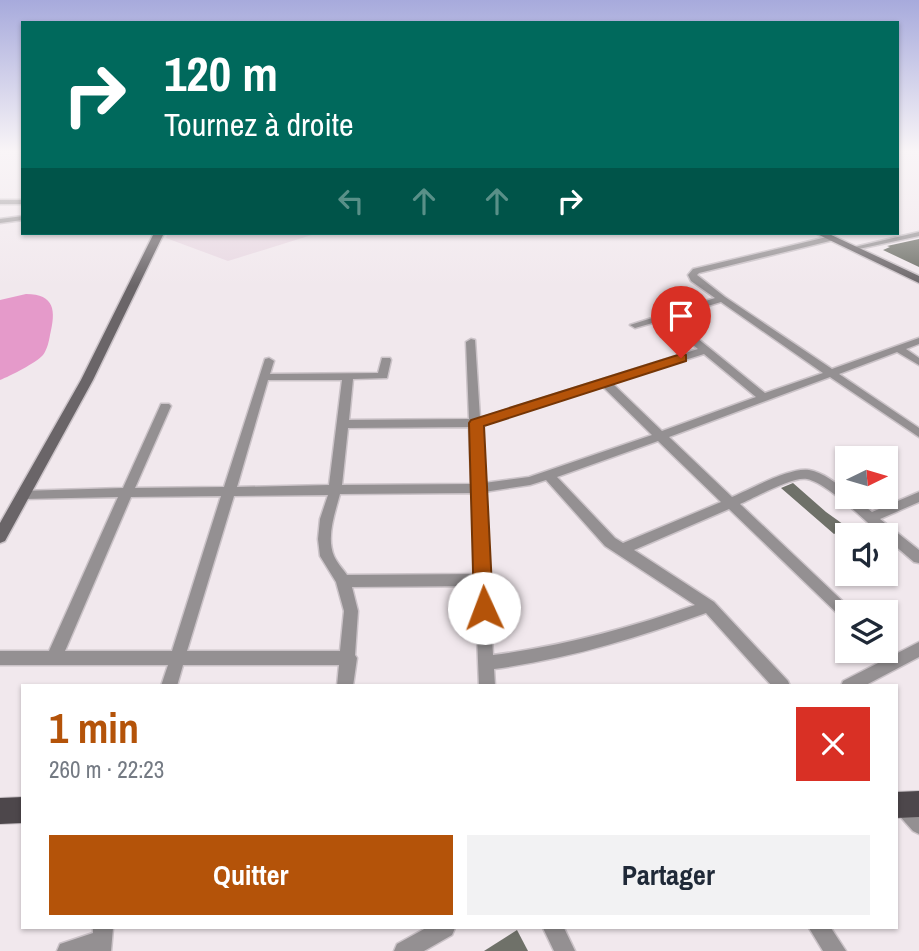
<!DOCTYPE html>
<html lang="fr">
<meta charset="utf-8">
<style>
:root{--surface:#fff;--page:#f2f2f3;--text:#1f2937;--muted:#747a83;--accent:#b45309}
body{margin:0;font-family:"Archivo Narrow",sans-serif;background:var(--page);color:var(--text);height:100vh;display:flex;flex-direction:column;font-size:26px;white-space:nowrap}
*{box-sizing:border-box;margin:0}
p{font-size:23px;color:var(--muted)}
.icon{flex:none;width:38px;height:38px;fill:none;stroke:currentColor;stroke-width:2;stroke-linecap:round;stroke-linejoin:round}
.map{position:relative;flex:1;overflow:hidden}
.details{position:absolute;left:21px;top:684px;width:877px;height:245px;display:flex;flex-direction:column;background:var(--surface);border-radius:0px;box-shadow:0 2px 5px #0004}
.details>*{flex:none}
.guide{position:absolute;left:21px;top:21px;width:878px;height:214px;border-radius:0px;box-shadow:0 2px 5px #0004;background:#00695c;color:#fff;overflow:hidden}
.needle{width:46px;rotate:85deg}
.controls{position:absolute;left:835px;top:446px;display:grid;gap:14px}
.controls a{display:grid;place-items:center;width:63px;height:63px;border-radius:0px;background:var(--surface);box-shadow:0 2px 5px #0004;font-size:35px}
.pin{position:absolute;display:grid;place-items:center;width:60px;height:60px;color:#fff;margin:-72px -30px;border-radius:50% 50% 50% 0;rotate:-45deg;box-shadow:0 0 7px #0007}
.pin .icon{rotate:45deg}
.me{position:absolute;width:77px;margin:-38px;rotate:358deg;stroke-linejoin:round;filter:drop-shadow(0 0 5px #0008)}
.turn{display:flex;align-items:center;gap:24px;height:147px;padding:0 28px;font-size:32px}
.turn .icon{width:91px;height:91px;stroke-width:2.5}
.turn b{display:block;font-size:49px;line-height:60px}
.lanes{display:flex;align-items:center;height:66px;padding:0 28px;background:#0003;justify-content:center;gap:35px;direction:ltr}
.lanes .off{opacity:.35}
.round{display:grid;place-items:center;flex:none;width:74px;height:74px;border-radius:0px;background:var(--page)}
.headline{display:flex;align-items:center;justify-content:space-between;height:119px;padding:0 28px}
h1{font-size:42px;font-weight:800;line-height:52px;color:var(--accent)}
.cta{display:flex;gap:14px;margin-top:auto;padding:14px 28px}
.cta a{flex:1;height:80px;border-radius:0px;background:var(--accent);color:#fff;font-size:28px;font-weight:800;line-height:80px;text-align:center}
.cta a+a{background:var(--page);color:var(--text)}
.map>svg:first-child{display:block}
</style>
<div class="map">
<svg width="919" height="951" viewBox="0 0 919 951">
<rect width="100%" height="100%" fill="#f1e8ed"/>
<polygon fill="#e8d8e2" points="168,233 318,233 228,261 166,238"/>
<path fill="#e59aca" d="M26,294c29,0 30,17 24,41 -1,6 -3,15 -7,20 -7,8 -33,21 -43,25v-80z"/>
<g fill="#6f7169">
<polygon points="919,239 919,267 883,250 890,247 887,246"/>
<polygon points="793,483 826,512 847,527 834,534 781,488"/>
<polygon points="517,930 528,951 484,951"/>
</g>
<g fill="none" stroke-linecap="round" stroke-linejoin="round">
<g stroke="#cbc3c8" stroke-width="3">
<g id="street">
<rect x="0" y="200" width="23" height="4"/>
<polygon points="23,216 23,220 0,223 0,219"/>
<polygon points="919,232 919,236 854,250 850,248"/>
<path d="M831,236h3v4l-135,33 -2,2 28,22 107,72 87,-31v6l-13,5 13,9v7l-22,-13 -58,22 80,54v9l-89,-60 -161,60 63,60c19,-8 58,-30 77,-27 14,2 28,14 38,22v5h6l19,15 47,-20v10l-39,17 39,31v13l-5,-1 -28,-24v-2h-4c-16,-15 -55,-53 -75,-57 -14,-3 -53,19 -67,25l112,106 2,2h-7v8l-5,-2 -113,-109 -95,41 80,52 74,79 2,5h-18l-66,-73c-69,25 -138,46 -212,56l1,17h-16l-4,-100 -123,1 6,24 -3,44 2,3 -4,28h-16l2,-21h-156l-6,21h-16l7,-21h-168v-14h49l69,-154 -94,2 -4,-2 -2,-3 2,-3 103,-3 38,-84h8l2,2 -36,82 89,-1 41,-128 4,-1 5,3 -4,13 108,-1 4,-15h8l1,2 -4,18 -34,1 -4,41 120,-1 -3,-77 5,-3 4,1 5,78 218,-69 -35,-29 -28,8 -5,-3 85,-27 -24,-17 -3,-6 5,-6zM721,302l102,71 -58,20 -94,-76zM704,354l52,43 -94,34 -50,-48zM268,380h74l-13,105 -92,2zM602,386l50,49 -123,42 -45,6 -3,-58zM469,427l2,57 -129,1 6,-57zM658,441l63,61 -98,41 -8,-5 -58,-61zM546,480l59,66 90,59c-66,23 -132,41 -202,50l-9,-163 46,-7zM472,493l3,81 -128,1c-4,-6 -10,-12 -13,-19 -8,-19 1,-43 6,-62zM328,495l-8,24 -2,20 2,17 16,26 8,29 -4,40h-153l47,-155zM221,496l-49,155h-107l66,-154z"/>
<polygon points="919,642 919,657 864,686 841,686 843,681"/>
<polygon points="902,796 908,799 919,811 919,834 913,831 896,812 896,799"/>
<polygon points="93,928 113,928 111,951 57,951 60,944 93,933"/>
<polygon points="426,928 455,928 452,935 424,951 394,951 397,944"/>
<polygon points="543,928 564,928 575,951 554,951"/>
<polygon points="809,928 831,928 846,951 823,951"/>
</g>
</g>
<g stroke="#cbc3c8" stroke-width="3">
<g id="secondary">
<polygon points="154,233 164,233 93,380 5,541 0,543 0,523 81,380"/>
<polygon points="815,233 827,233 919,276 919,283"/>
</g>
</g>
<g stroke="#cbc3c8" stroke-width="2">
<g id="primary">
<polygon points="919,791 919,817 896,818 896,792"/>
<polygon points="23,797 23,823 0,824 0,798"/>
</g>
</g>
<use href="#street" fill="#949092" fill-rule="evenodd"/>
<use href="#secondary" fill="#6a6568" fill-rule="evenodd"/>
<use href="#primary" fill="#4d474b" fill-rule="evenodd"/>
</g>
<linearGradient id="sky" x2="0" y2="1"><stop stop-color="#a7aadc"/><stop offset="0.53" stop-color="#f9f5f7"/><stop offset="1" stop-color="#f9f5f7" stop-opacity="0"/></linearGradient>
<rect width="919" height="286" fill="url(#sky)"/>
<polygon fill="#b45309" stroke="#753606" stroke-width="2" points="681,354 686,355 686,361 484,426 493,608 491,613 484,616 477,613 474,608 469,423 471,420"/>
</svg>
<div class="controls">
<a><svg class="needle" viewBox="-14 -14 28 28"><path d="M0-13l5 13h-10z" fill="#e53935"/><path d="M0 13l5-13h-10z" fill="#747a83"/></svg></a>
<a><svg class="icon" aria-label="sound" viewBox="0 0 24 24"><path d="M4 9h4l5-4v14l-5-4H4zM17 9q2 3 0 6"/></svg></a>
<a><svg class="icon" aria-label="layers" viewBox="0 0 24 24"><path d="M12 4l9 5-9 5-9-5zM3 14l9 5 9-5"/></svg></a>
</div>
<div class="pin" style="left:681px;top:358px;background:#d93025"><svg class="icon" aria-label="arrive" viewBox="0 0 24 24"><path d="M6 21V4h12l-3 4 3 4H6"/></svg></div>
<svg class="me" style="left:484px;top:608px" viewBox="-20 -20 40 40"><circle r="19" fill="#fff"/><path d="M0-13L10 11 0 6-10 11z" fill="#b45309"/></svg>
<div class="guide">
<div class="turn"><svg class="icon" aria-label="right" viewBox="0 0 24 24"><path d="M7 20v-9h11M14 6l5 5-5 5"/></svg><div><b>120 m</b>Tournez à droite</div></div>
<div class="lanes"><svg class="icon off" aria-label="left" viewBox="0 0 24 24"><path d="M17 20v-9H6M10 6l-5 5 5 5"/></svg><svg class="icon off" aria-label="ahead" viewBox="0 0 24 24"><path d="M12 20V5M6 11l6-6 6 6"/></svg><svg class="icon off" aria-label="ahead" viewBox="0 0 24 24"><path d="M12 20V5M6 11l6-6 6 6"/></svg><svg class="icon" aria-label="right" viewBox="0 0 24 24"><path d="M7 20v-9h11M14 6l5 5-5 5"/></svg></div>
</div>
<section class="details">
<div class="headline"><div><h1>1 min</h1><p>260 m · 22:23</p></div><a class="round" style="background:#d93025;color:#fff"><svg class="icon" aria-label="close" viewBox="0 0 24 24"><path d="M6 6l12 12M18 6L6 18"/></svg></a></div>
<div class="cta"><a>Quitter</a><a>Partager</a></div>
</section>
</div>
